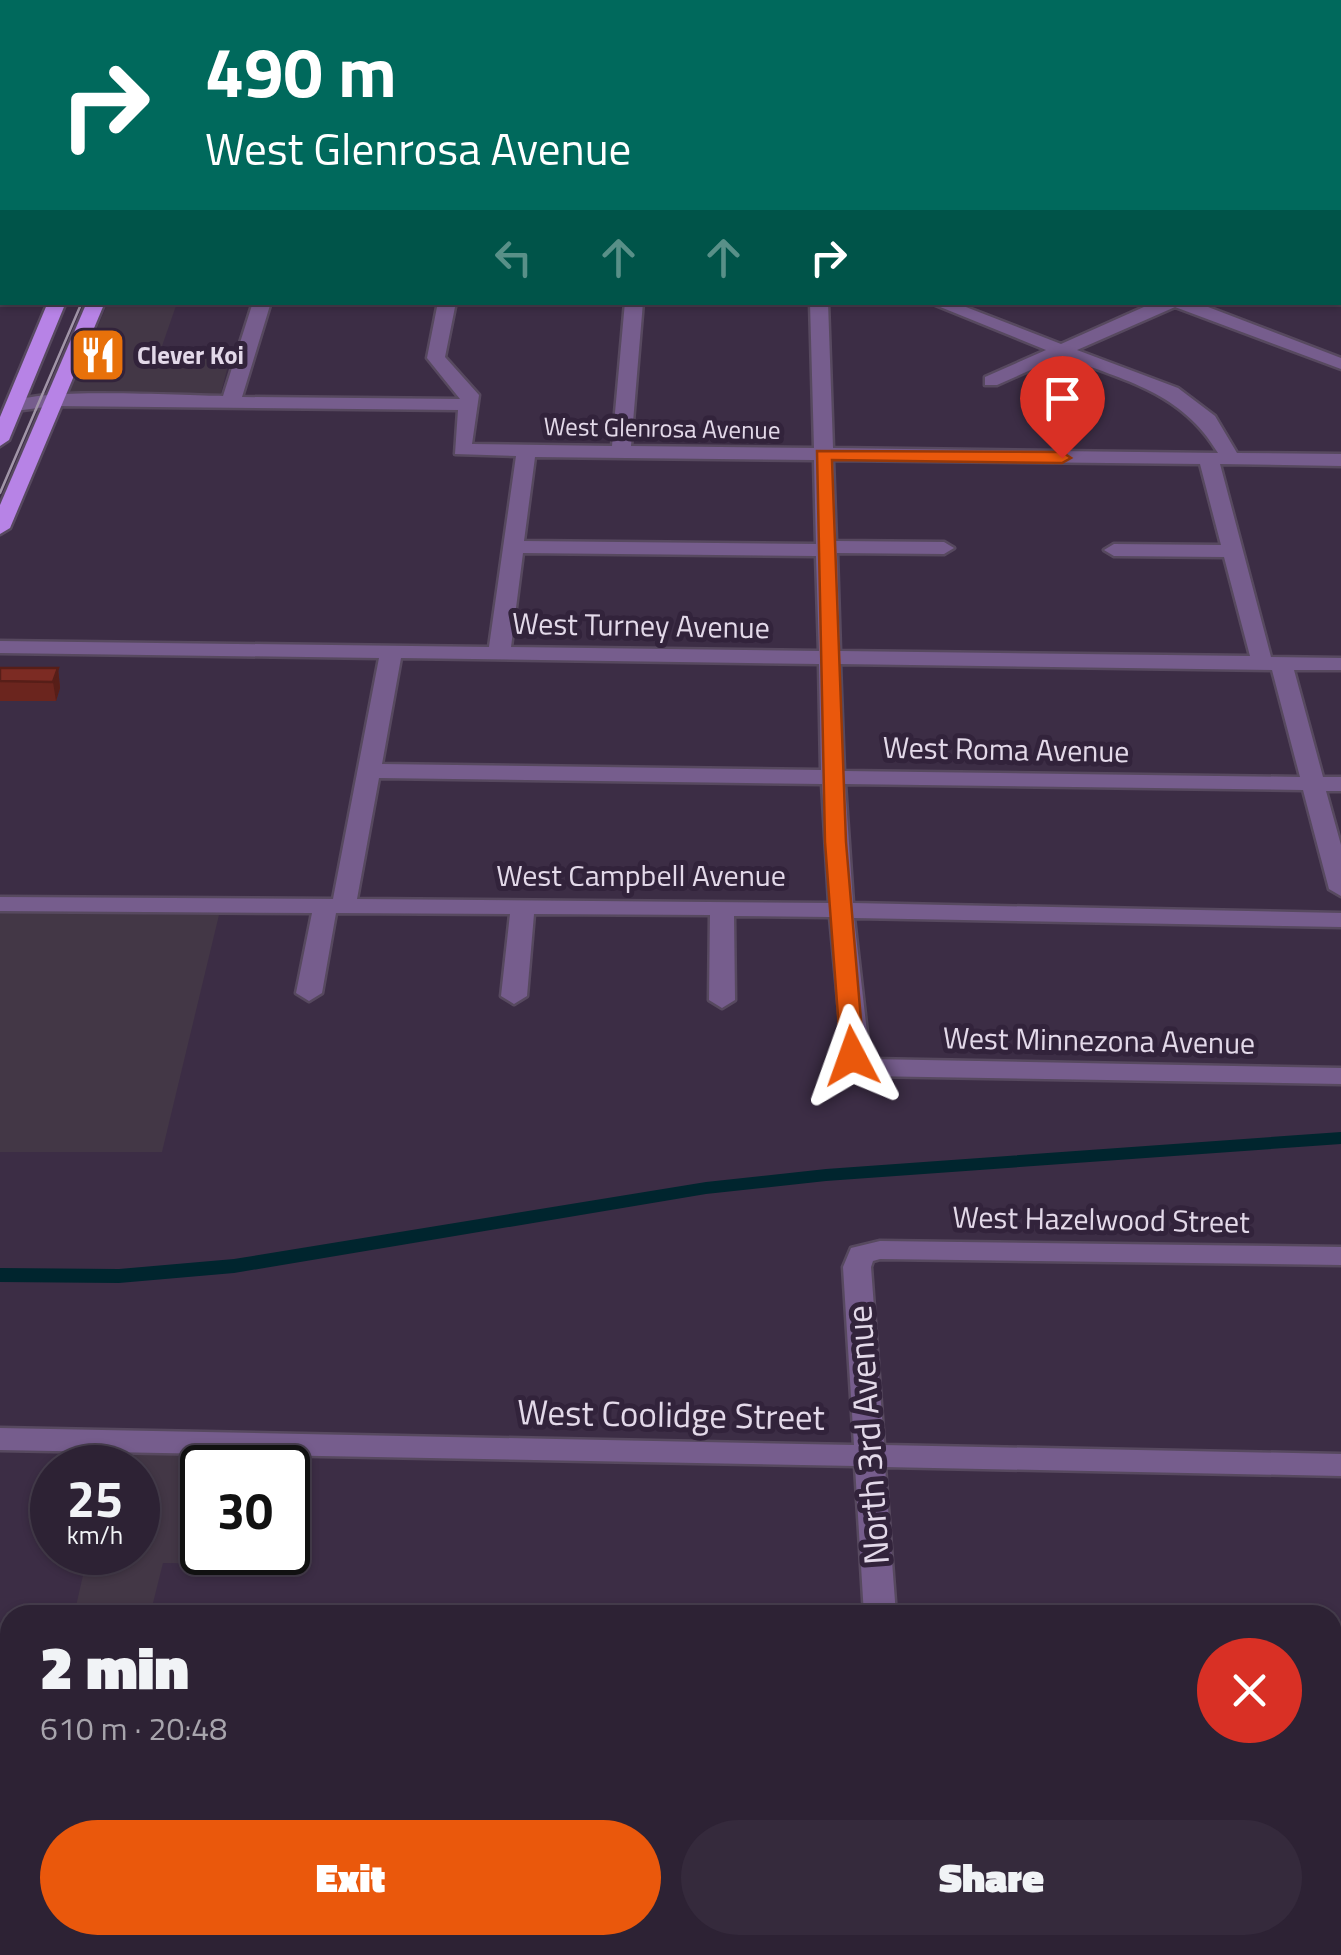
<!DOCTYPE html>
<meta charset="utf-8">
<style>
:root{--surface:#2d2234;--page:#352a3c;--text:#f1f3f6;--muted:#a7a4ac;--line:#483f4f;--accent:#ea580c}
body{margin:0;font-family:"Titillium Web",sans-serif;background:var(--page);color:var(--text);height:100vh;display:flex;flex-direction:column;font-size:38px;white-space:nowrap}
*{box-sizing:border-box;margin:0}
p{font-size:32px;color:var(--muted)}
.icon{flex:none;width:55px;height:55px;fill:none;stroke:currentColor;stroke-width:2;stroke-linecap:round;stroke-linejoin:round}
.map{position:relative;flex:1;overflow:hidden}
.sheet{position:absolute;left:0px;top:1605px;width:1342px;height:350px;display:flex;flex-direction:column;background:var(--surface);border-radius:30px 30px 0 0;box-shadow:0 2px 8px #0004,0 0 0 2px var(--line)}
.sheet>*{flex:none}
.top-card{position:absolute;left:0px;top:0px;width:1342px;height:305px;box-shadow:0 2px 8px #0004,0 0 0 2px var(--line);background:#00695c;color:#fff;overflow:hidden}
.speed{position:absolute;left:30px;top:1445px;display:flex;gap:20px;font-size:50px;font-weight:700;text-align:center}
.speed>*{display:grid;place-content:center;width:130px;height:130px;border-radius:50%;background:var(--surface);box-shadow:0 2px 8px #0004,0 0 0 2px var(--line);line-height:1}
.speed small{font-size:25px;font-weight:400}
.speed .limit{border:5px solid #111;border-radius:15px;background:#fff;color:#111}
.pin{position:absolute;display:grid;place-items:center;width:85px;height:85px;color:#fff;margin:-102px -42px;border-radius:50% 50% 50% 0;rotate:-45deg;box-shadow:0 0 10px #0007}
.pin .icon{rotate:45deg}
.me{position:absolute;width:110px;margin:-55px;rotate:356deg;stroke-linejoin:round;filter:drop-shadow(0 0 8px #0008)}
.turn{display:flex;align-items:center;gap:35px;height:210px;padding:0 40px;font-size:45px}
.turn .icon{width:130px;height:130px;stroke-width:2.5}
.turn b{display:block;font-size:70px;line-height:85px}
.lanes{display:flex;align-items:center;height:95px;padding:0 40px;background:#0003;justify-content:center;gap:50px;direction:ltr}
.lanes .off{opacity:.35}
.round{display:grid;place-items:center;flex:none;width:105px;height:105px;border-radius:52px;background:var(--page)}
.overview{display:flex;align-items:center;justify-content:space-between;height:170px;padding:0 40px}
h1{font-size:60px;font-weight:800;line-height:75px}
.action{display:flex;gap:20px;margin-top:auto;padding:20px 40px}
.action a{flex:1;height:115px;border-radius:60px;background:var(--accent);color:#fff;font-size:40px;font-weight:800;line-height:115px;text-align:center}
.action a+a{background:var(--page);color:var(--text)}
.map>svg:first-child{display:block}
</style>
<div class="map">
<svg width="1341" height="1955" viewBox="0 0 1341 1955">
<rect width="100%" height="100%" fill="#3c2d45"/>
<g fill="#433746">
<polygon points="108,303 177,303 161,349 232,350 220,397 68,394"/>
<polygon points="0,912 219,915 162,1152 0,1152"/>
<polygon points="111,1452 248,1459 247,1467 202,1468 202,1552 232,1553 230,1564 163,1563 150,1615 74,1615 88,1553 138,1552 138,1468 108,1467"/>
</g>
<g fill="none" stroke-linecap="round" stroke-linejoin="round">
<polygon fill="#00252e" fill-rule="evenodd" points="1341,1132 1341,1144 826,1181 706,1194 234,1273 119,1283 0,1282 0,1268 119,1269 234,1259 706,1182 826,1169"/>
<g stroke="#57495f" stroke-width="5">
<g id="minor">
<polygon points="0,0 55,0 56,1 0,5"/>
<polygon points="138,0 195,0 196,2 137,2"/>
<polygon points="221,0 307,0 220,2"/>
<rect x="570" y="0" width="14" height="2"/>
<rect x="802" y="0" width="14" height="2"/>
<polygon points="1327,0 1341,0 1341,4 1329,2"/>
<rect x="1340" y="199" width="1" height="10"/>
<rect x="1340" y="275" width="1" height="10"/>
<path d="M253,302h18l-29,95 218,2 -33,-41 11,-56h18l-11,55 34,38 -7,49 140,2 13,-144h18l-12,144 183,2 -4,-146h18l5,146 385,5c-36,-61 -93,-72 -156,-97l-65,29h-12v-8l61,-27 -118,-48h25l108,42 94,-42h40l146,56v11l-166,-62 -98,43 101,38 37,28 22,37 104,1v12l-121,-2 51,193 70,1v12h-47l29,107h18v14h-15l15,54v51l-12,-7 -26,-99 -458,-6 8,119 488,10v14l-487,-9 16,141 471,9v16l-475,-8 -18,-6 -4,-6 -14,-147 -96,-1 1,84 -13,8 -13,-8 1,-85 -176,-1 -7,82 -13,8 -13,-8 9,-82 -174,-1 -14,80 -13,8 -13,-8 16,-80 -312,-2v-14l333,2 46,-241 -379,-5v-12l489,6 27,-191 -61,-2 3,-44 -405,-4 -38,5 -9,-6c23,-19 179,-9 217,-9zM535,457l279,3 2,84 -292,-3zM833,460l367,4 21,81 -107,-1 -10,6 10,6 110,1 26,99 -410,-5 -3,-98 107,1 10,-6 -10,-6 -108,-1zM523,553l293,3 3,95 -308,-4zM401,658l418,6 2,106 -439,-6zM840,664l432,6 28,107 -456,-6zM379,778l443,6 7,119 -472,-4z"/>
<polygon points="880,1241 1341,1247 1341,1265 880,1259 873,1261 871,1267 884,1445 1341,1454 1341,1476 885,1467 896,1615 864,1615 855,1466 0,1450 0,1428 854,1445 843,1267 851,1248"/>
<rect x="0" y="1683" width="10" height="26"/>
<polygon points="1332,1706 1341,1707 1341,1733 1332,1732"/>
<rect x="873" y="1945" width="36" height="10"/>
</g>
</g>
<g stroke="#57495f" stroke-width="5">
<g id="major">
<rect x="0" y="144" width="2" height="10"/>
<rect x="1340" y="156" width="1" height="10"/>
<polygon points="48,302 66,302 9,440 0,446 0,417"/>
<polygon points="87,302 105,302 10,528 0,534 0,505"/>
</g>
</g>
<use href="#minor" fill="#765d8d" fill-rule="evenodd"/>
<use href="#major" fill="#b783e6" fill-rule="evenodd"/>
<polyline stroke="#a195a8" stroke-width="2.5" points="0,493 82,302"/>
</g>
<g fill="#6b251e">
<polygon points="842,0 884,0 878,2 851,2"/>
<polygon points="0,668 58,668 60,688 56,701 0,701"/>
</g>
<g fill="#571e18">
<polygon points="867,0 884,0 878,2 867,2"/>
<polygon points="58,668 60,688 56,701 53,682"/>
</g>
<g fill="#7c2b23" stroke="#571e18" stroke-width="2.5">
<polygon points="18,0 172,0 170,2 17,2"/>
<polygon points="0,668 58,668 53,682 0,681"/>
</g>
<polygon fill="#ea580c" stroke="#983908" stroke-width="2.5" points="817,451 1062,452 1071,458 1062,463 832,460 846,842 864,1056 852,1063 841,1056 825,842"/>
<defs>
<g id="restaurant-square" transform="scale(2.875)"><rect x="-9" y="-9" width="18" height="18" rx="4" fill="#e8710a" stroke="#32233b"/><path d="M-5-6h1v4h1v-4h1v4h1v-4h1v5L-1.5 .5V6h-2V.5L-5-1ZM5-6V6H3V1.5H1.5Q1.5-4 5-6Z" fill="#fff"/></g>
</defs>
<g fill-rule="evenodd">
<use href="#restaurant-square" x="98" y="355"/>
</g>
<g text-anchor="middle" stroke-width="10" stroke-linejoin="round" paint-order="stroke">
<g font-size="25" font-weight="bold" fill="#e3d9e9" stroke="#32233b" text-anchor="start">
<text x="137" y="364">Clever Koi</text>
</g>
<g font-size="25" fill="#e3d9e9" stroke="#32233b">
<text transform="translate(662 428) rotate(1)" y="9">West Glenrosa Avenue</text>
</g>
<g font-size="30" fill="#e3d9e9" stroke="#32233b">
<text transform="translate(641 626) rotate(1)" y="10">West Turney Avenue</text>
<text transform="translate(1006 750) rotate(1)" y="10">West Roma Avenue</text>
<text x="641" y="886">West Campbell Avenue</text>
<text transform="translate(1099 1041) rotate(1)" y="10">West Minnezona Avenue</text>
<text transform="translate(1101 1220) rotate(1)" y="10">West Hazelwood Street</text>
</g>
<g font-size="35" fill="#e3d9e9" stroke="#32233b">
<text transform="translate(671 1415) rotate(1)" y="12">West Coolidge Street</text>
<text transform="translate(868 1435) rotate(-94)" y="12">North 3rd Avenue</text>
</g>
</g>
</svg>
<div class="speed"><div>25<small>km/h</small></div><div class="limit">30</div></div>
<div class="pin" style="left:1062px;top:458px;background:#d93025"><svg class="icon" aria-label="arrive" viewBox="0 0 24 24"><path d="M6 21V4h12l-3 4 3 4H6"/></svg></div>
<svg class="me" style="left:852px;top:1056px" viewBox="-20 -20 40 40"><path d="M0-17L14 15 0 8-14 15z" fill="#ea580c" stroke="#fff" stroke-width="4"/></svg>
<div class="top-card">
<div class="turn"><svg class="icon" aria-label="right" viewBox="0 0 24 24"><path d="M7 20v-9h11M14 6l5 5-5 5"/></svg><div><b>490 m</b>West Glenrosa Avenue</div></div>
<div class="lanes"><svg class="icon off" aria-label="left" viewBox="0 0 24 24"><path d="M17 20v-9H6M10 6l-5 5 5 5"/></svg><svg class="icon off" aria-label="ahead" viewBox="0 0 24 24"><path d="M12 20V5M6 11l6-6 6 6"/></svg><svg class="icon off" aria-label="ahead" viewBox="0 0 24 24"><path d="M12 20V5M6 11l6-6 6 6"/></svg><svg class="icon" aria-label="right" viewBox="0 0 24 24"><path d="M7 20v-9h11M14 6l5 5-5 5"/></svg></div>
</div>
<section class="sheet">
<div class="overview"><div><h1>2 min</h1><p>610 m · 20:48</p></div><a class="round" style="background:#d93025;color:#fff"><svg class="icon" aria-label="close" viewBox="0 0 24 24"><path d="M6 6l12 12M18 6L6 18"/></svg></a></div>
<div class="action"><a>Exit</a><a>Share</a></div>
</section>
</div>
